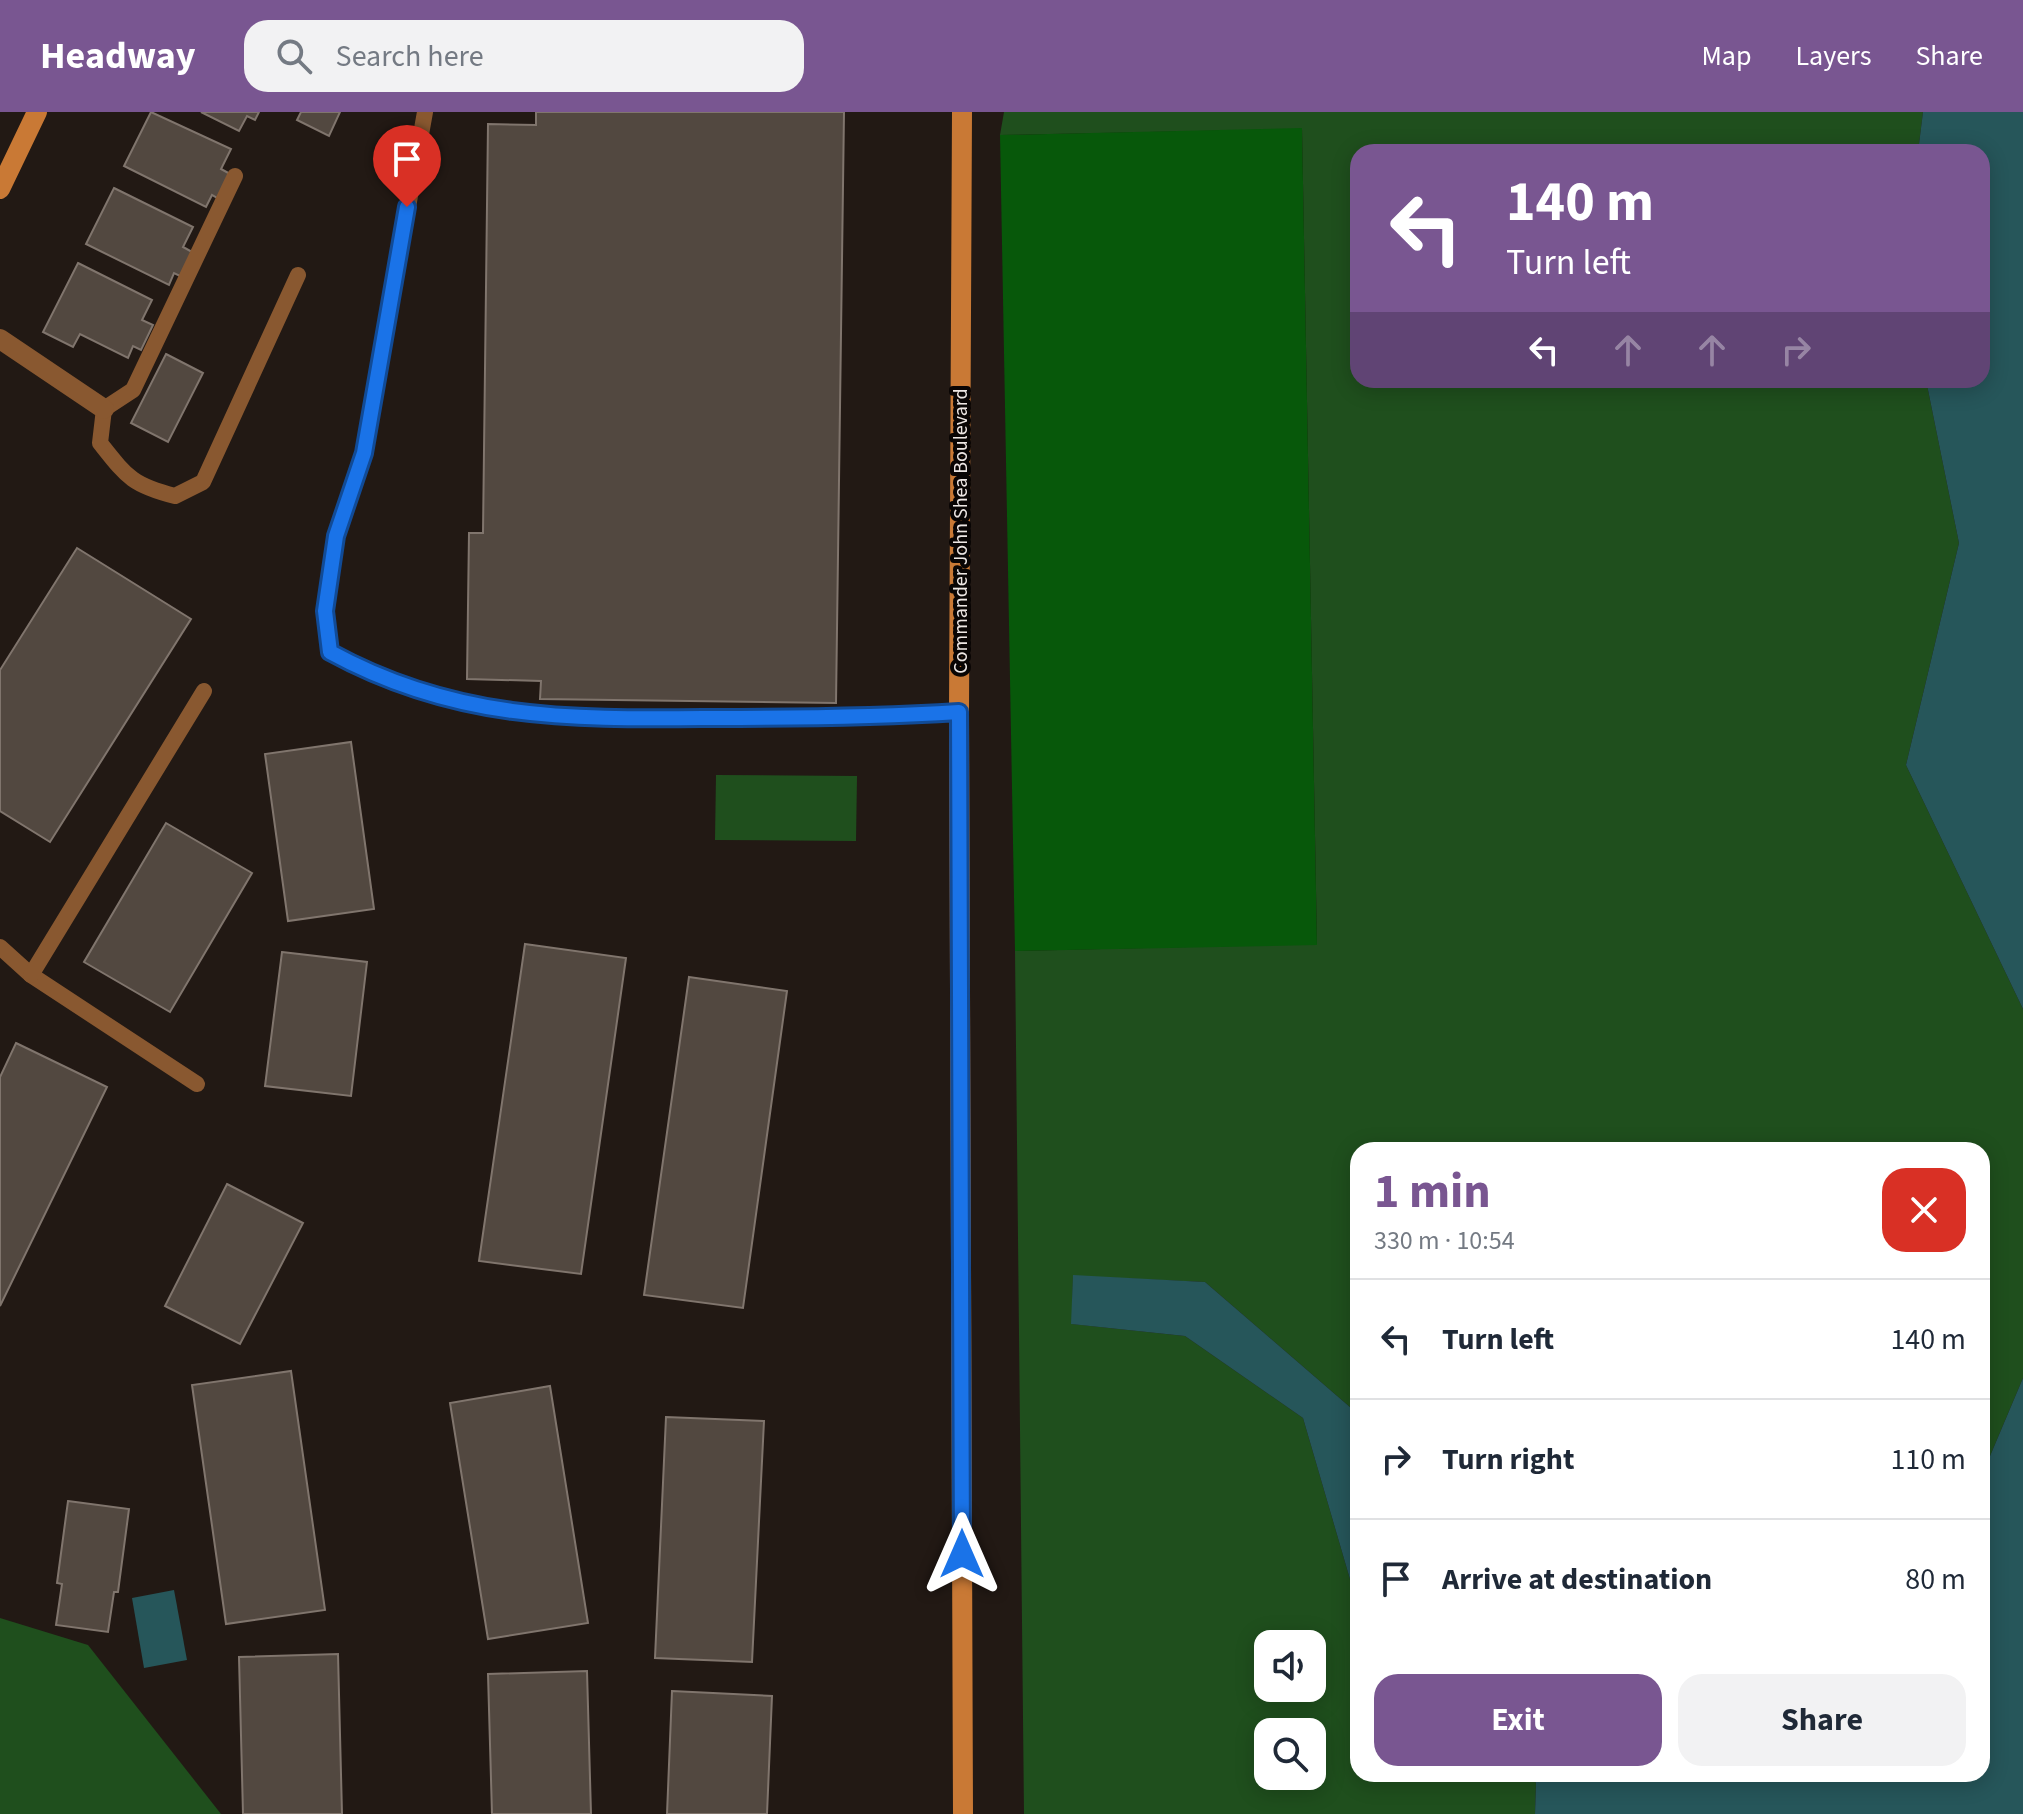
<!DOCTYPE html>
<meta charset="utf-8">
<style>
:root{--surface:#fff;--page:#f2f2f3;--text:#1f2937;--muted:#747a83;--line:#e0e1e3;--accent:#795691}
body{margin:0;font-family:"Source Sans 3",sans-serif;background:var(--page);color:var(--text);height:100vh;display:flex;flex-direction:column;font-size:30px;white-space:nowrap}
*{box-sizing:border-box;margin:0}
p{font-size:26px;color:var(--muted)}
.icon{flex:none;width:44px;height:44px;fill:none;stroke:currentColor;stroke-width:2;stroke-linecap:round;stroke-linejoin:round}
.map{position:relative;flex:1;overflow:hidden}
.sheet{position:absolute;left:1350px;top:1030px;width:640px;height:640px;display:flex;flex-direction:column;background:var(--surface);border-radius:24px;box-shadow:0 4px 20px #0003}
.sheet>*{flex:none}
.guide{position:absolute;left:1350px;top:32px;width:640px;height:244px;border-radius:24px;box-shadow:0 4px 20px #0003;background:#795691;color:#fff;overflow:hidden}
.fabs{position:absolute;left:1254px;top:1518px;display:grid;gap:16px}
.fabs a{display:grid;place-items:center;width:72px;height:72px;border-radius:16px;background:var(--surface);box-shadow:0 4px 20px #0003;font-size:40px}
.pin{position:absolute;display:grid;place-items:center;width:68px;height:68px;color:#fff;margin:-82px -34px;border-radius:50% 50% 50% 0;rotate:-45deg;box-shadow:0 0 8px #0007}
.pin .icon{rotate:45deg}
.me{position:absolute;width:88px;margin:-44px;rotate:0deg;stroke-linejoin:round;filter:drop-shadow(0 0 6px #0008)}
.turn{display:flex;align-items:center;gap:28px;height:168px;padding:0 24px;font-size:36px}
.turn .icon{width:104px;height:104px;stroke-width:2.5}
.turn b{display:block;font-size:56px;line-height:68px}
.lanes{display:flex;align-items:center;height:76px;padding:0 24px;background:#0003;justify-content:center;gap:40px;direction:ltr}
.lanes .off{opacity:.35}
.round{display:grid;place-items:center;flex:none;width:84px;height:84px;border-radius:24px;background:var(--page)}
.headline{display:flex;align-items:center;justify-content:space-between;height:136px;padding:0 24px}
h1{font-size:48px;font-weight:700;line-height:60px;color:var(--accent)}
.cta{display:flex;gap:16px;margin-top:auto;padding:16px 24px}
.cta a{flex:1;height:92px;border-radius:24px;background:var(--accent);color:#fff;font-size:32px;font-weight:700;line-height:92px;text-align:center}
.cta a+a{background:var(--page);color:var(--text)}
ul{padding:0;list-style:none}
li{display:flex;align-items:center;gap:24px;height:120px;padding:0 24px;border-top:2px solid var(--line)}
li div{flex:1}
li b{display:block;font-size:30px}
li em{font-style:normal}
header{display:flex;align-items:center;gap:48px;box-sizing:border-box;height:112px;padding:0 40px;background:var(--accent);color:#fff}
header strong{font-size:38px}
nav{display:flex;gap:44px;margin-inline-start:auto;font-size:28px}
.search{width:560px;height:72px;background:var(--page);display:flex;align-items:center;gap:20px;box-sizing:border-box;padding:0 28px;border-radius:24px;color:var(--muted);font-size:30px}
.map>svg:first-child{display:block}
</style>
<header>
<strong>Headway</strong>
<div class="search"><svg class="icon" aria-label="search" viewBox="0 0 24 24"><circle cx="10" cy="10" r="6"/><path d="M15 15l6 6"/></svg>Search here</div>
<nav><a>Map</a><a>Layers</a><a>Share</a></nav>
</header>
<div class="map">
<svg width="2023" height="1702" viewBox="0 0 2023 1702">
<rect width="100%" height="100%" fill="#221914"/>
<g fill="#1f4f1d" fill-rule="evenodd">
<path d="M1004,0h919l-5,40h-560v228h568l33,163 -53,222 117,244v369l-41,97v-325h-624v264l-153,-132 -132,-6 -1,48 113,12 118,82 51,175 4,3v178h171l7,9 -1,31h-511l-9,-863 302,-7 -15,-815 -302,6zM1268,1532h44v44h-44zM1268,1620h44v44h-44z"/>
<polygon points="716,663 857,664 856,729 715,728"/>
<polygon points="0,1506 88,1533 221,1702 0,1702"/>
</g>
<polygon fill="#07580a" points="1302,16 1317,833 1015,839 1000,23"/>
<g fill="#26565a">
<polygon points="1923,0 2023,0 2023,897 1906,653 1959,431 1926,268 1982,268 1982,40 1918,40"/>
<polygon points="1073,1163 1205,1170 1358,1302 1358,1484 1354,1481 1303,1306 1185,1224 1071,1212"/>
<polygon points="2023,1266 2023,1702 1535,1702 1536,1671 1529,1662 1982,1662 1982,1363"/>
<polygon points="174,1478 187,1548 144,1556 132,1486"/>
</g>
<g fill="#524840" stroke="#80756d" stroke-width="2">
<polygon points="151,0 231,37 221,57 232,63 219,87 212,83 206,95 124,54"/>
<polygon points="201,0 259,0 255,8 247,4 239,19"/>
<polygon points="301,0 340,0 329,24 297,8"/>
<polygon points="536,0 844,0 836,591 540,587 541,569 467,567 469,421 483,421 488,12 536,13"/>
<polygon points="114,76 193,115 183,135 194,141 182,165 174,161 169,173 86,132"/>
<polygon points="78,151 152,188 142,208 153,213 141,238 133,234 128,246 80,222 73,235 43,220"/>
<polygon points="166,242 203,261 168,330 131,311"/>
<polygon points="77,436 191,507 50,730 0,699 0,558"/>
<polygon points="351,630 374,797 288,809 265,642"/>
<polygon points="166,711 252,761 170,900 84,850"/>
<polygon points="525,832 626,846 581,1162 479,1149"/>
<polygon points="282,840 367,850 351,984 265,974"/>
<polygon points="689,865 787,879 743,1196 644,1183"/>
<polygon points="16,931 107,975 0,1194 0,965"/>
<polygon points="227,1072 303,1111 240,1232 165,1194"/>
<polygon points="291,1259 325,1498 226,1512 192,1273"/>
<polygon points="550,1274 588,1511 488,1527 450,1291"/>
<polygon points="666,1305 764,1309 752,1550 655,1546"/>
<polygon points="68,1389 129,1397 118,1480 114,1480 108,1520 56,1513 62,1472 57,1471"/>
<polygon points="338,1542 342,1702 243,1702 239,1545"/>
<polygon points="587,1559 591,1702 492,1702 488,1562"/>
<polygon points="672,1579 772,1584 767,1702 667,1702"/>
</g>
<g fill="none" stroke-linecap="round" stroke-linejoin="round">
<g stroke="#895830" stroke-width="16">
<path d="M425,0l-61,341 -28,83 -11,75 5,41c127,69 238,67 379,66 84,0 167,-2 250,-6"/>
<path d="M235,64l-102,214 -29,19 -4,34c27,34 32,42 75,53l28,-14 95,-207"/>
<polyline points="0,835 31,863 197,972"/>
<polyline points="31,863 204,579"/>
</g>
<polyline stroke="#895830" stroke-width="20" points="0,227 104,297"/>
<g stroke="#c97935" stroke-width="20">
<polyline points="962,0 959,600 963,1702"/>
<polyline points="0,77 37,0"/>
</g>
</g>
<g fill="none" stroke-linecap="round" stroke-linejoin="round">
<g stroke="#114b97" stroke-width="20">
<path id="route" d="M407,95l-43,246 -28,83 -11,75 5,41c128,70 243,67 385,66 82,0 163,-1 244,-6l3,842"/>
</g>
<use href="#route" stroke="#1a73e8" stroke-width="14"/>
</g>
<g text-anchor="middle" stroke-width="8" stroke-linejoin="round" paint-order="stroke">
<g font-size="20" fill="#ede6e3" stroke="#090504">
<text transform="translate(960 419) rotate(-90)" y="7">Commander John Shea Boulevard</text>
</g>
</g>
</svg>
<div class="fabs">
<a><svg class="icon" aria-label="sound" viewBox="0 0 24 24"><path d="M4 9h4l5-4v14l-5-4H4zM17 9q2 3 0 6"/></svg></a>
<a><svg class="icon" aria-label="search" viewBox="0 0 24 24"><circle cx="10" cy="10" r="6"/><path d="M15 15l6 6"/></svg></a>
</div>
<div class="pin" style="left:407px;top:95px;background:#d93025"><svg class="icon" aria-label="arrive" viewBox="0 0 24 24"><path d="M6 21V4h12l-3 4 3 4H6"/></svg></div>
<svg class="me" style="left:962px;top:1442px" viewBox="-20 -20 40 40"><path d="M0-17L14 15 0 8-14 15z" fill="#1a73e8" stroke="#fff" stroke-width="4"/></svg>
<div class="guide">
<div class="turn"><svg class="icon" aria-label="left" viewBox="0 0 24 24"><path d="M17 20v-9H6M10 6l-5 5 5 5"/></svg><div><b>140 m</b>Turn left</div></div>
<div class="lanes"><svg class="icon" aria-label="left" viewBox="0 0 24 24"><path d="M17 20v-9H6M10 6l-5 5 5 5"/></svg><svg class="icon off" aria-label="ahead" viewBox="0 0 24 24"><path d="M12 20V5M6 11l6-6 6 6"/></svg><svg class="icon off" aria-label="ahead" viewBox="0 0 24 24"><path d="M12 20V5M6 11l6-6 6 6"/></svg><svg class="icon off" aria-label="right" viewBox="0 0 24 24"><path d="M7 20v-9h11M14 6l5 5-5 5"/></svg></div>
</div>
<section class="sheet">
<div class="headline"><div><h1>1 min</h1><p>330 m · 10:54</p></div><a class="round" style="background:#d93025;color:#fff"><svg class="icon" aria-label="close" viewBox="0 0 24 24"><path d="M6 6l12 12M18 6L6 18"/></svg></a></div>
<ul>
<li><svg class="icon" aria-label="left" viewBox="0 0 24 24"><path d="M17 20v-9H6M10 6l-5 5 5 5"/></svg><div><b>Turn left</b></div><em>140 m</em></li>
<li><svg class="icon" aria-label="right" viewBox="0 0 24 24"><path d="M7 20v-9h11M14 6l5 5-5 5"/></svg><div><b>Turn right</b></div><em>110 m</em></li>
<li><svg class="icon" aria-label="arrive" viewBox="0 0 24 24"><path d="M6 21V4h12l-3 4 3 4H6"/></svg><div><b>Arrive at destination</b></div><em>80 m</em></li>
</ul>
<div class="cta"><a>Exit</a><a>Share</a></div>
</section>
</div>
